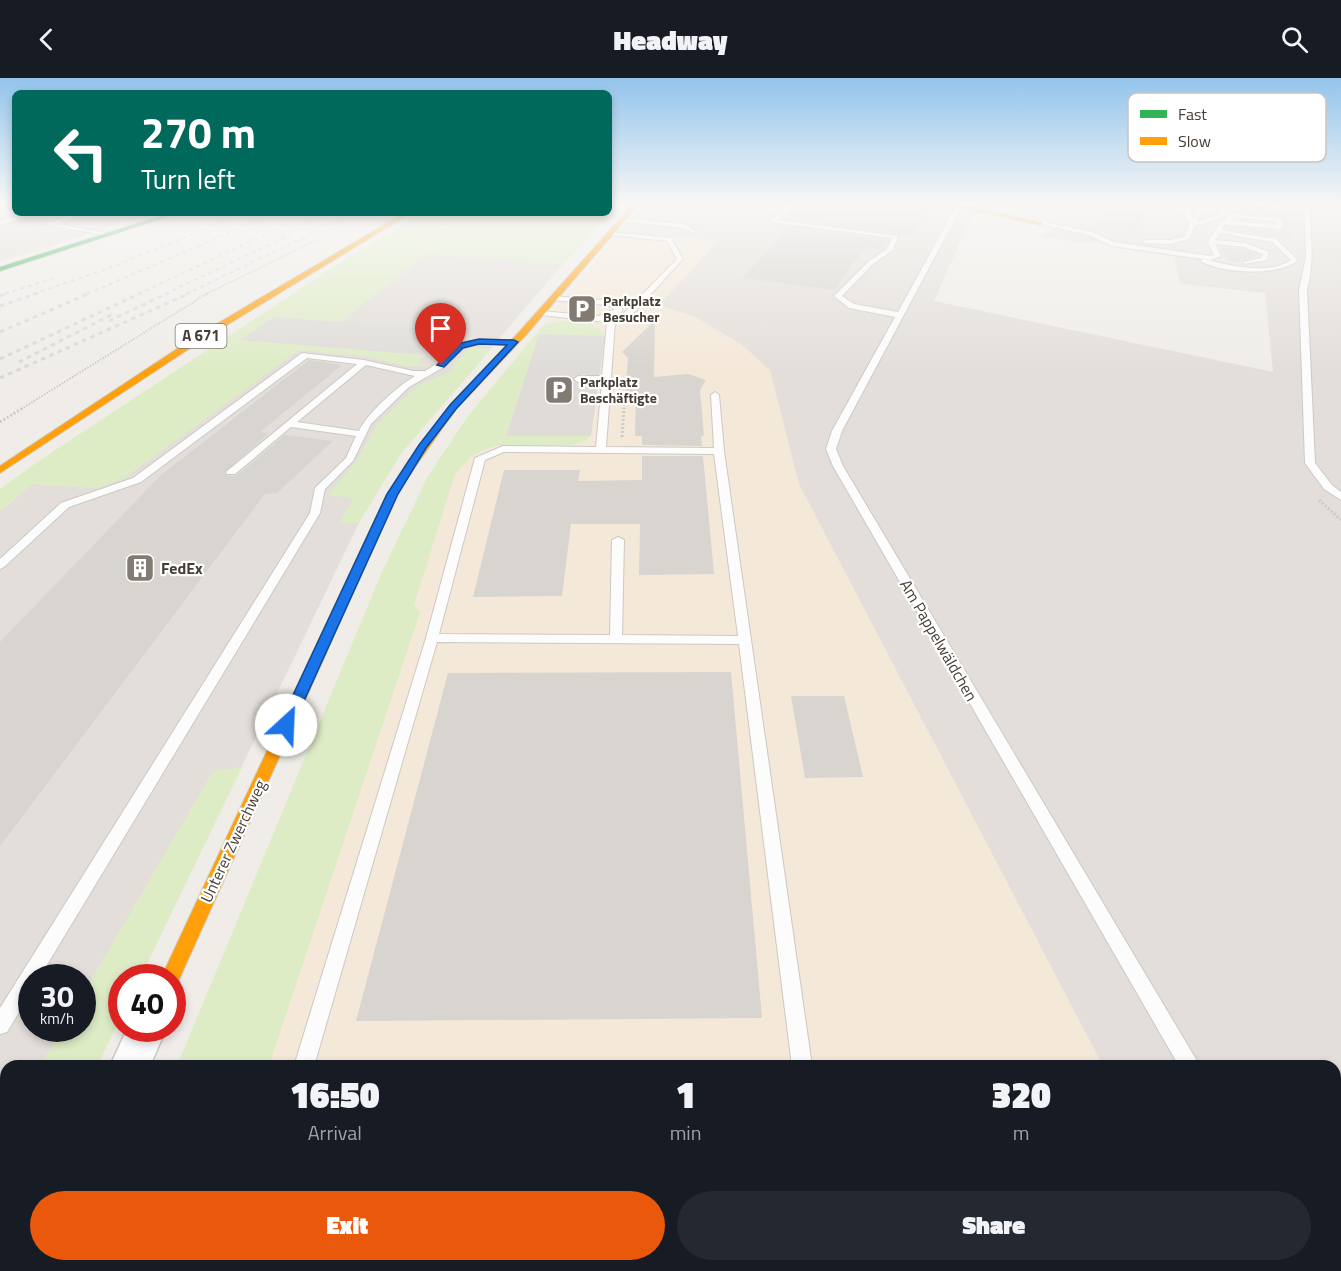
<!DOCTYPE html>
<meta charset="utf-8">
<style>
:root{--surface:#171b24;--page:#242831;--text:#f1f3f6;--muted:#9ea1a6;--accent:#ea580c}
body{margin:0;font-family:"Titillium Web",sans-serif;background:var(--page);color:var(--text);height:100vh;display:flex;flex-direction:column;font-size:22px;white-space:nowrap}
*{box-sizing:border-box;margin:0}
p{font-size:20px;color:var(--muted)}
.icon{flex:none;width:33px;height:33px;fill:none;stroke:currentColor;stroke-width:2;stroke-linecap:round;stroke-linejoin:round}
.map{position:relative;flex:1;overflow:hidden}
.drawer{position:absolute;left:0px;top:982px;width:1341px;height:212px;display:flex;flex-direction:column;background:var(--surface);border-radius:18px 18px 0 0;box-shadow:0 3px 9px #0003}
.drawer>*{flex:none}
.guide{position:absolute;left:12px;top:12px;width:600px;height:126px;border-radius:9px;box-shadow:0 3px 9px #0003;background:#00695c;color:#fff;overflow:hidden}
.speed{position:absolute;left:18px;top:886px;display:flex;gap:12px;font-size:30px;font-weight:700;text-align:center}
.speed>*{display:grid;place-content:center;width:78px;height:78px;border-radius:50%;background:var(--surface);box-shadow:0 3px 9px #0003;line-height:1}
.speed small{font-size:15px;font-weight:400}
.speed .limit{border:9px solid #d22;background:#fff;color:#111}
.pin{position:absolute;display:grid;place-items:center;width:51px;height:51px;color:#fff;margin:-62px -26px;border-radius:50% 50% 50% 0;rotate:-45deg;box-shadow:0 0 6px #0007}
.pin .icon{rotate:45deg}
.me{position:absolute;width:66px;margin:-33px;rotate:25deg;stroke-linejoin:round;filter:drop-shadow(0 0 4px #0008)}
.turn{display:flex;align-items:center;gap:21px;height:126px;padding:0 30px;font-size:27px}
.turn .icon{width:78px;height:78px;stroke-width:2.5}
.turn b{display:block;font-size:42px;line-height:51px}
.eta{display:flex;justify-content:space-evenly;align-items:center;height:102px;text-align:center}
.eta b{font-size:36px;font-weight:800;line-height:42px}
.cta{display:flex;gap:12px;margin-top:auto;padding:12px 30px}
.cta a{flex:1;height:69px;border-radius:36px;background:var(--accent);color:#fff;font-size:24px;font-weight:800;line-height:69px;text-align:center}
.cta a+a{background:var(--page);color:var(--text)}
header{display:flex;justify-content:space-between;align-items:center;height:78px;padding:0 30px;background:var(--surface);font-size:27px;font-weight:800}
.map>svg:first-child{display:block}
</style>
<header><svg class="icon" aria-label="back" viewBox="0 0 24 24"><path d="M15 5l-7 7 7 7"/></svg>Headway<svg class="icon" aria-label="search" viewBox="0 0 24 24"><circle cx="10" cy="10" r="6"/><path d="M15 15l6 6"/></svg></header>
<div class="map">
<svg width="1341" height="1193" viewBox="0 0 1341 1193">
<rect width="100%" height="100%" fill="#f0ede8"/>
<g fill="#f4e8d9">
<polygon points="619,154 718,163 659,227 695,239 741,266 770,292 799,406 1103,988 177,988 381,496 428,398 468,338"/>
<polygon points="94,1188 1207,1188 1209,1193 92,1193"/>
</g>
<g fill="#e3ded9" fill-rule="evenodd">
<polygon points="0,125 15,125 15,135 153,135 0,184"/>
<polygon points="645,125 925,125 974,133 934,223 1273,294 1265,215 1180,206 1174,179 1096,164 1080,165 1042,158 1057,146 956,125 1341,125 1341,1193 1209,1193 1207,1188 1335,1188 1335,988 1103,988 799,406 770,292 741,266 695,239 659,227 718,163 619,154"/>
<path d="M427,176l136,10 -161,188 -19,29 -24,42 -219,455h-18l-1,38 -24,50h-91v190l-6,13v-758l32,-27 242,-167 65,5zM32,900h50v51h-50z"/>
</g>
<g fill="#deecc6">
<polygon points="609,125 622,125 563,186 427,176 339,244 274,239 241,262 424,277 417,285 429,287 408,289 371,279 299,272 123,401 96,410 32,406 0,433 0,411 40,382 347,180 427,135 609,135"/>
<path d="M559,243c18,1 35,-1 46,15l-66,-1 -33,100 85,1 -6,5 -13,4 -75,1 -12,3 -14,8 -16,17 -41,131 6,8 -151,453h-92l204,-492 47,-98 40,-60 76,-91z"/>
<polygon points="472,270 491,271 402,374 359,445 340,445 353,420 328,417 357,382 377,347 417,308 449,294 465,273"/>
<polygon points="242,689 140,900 122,900 121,938 97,988 40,988 62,951 82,951 83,916 213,693"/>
<polygon points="6,1046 6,1178 0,1191 0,1057"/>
<polygon points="94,1188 203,1188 201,1193 92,1193"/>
</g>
<g fill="#dfdcd8">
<polygon points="69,135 153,135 82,158 24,148"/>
<polygon points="274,239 454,253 428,277 240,262"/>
<polygon points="539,256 605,258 591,358 506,358"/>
</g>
<g fill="#d8d4cf">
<polygon points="799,125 884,125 928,130 911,158 783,140"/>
<polygon points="1111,125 1148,125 1135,153 1098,148"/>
<polygon points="1234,125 1293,135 1298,130 1276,125 1302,127 1303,152 1290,151 1289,161 1225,150 1226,148 1280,153 1285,149 1282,139 1231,134"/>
<polygon points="790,149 889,162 883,171 865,169 835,212 742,200"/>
<polygon points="1219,169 1243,171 1260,177 1242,184 1231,183"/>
<polygon points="655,242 654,299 688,296 706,302 700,312 704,358 701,358 702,368 642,367 642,358 635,358 636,318 625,318 628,280 622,274"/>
<polygon points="309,282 342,287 260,354 269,355 224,395 227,398 236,398 285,357 333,363 277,415 265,416 0,768 0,564 160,398"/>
<polygon points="642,378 703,378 714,496 639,497 640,446 571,446 562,518 473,519 504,392 580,392 578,403 642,402"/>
<polygon points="731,594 762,940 356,943 448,595"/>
<polygon points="791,618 844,618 863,699 805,700"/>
</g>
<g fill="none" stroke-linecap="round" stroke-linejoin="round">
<g stroke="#ccc9c4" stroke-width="2">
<g id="lane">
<polygon points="790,125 797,125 778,142 898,158 893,172 872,187 842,218 854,226 898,234 956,128 959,126 962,128 842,353 836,371 843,388 1200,988 1179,988 833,388 826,371 832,353 895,239 849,230 834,218 868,184 888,170 892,160 771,144 771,142"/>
<polygon points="1187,125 1193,125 1190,136 1193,141 1200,125 1206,125 1197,144 1219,137 1222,125 1228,125 1224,139 1195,148 1189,161 1170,166 1143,165 1145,162 1170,162 1184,159 1190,146 1184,136"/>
<polygon points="1242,125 1261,125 1296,131 1293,133"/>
<path d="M1304,125h6c0,30 5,58 -3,87l8,173 17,22 9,7v8l-17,-11 -19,-26 -6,-173 7,-33z"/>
<polygon points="30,135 39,135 0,147 0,143"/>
<polygon points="78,135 87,135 55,146 107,155 109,158 44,146"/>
<path d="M1230,136l52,5 1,8 -3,2 -55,-5 -4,6 55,9 21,20v2c-21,16 -75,12 -97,0l3,-2c25,6 65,17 88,1l-19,-18 -52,-9 -5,7 30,3 24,9 -2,8 -23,4v-2l17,-4 2,-4 -19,-7 -29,-3 6,12 -11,4 -98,-14 -21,-10 -54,-13 3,-2 52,11 22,10 96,14 4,-1 -6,-13 13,-21 4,-1zM1234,139l43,4v4l-46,-4z"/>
<polygon points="622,140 683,146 696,153 693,155 682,150 620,143"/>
<path d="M609,154l62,6 12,21 -54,59 -14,4 -9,125 108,1 -3,-53 4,-3 4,3 5,56 88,615h-20l-53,-422 -302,-2 -123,424h-20l132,-428 49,-180 28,-12 93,1 6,-65h-24l-4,-3 4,-3h24l5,-54 -67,-7 -4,-2 4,-2 59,5 16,-7 -7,-4 -57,-5 -1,-2 4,-2 56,5 12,5v6l-15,6 16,-4 54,-55 -10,-18 -56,-6zM504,374l210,2 24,182 -116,-1 2,-95 -6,-3 -6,3 -2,95 -171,-1 46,-174z"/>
<path d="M479,262h35l4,2 -4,2h-35l-16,4 -19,19 -35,20 -38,37 -18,37 -28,28 -5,24 -281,465h-7v13l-25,41 -7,2v-26l310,-495 5,-25 31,-30 10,-22 -65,-9 -56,47h-8l-1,-2 131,-108 -50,-6 -166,124 -72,25 -65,60 -4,2v-10l61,-56 72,-25 169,-125 62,7 49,11h12l13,-8 19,-19zM366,287l49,11c-18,11 -47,36 -56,55l-62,-9z"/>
<polygon points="555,1188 579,1188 578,1193 554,1193"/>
<polygon points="745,1188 772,1188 770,1193 743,1193"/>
<polygon points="1295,1188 1320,1188 1322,1193 1297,1193"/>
</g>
</g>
<g stroke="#ccc9c4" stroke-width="3">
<g id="street">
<polygon points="127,951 166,951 150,988 110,988"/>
<polygon points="15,1188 62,1188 60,1193 13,1193"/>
</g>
</g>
<g stroke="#d0cabe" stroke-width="2">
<g id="fast">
<polygon points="170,135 179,135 0,193 0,189"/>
<polygon points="413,381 418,384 397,416 309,613 307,616 297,616 295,613 387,416 409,382"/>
</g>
</g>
<g stroke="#d0cabe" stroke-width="2">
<g id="slow">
<polygon points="634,125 640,125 526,257 456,331 417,386 409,386 408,384 450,327 520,253"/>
<polygon points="940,125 953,125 1043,145 1040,147"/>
<polygon points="404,135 411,135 204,261 0,395 0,388 198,257"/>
<polygon points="302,608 309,613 177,906 172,908 172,900 161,900 295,613"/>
</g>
</g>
<g stroke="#cecbc6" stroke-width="1.5" stroke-dasharray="1.5 1.5" stroke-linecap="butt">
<polyline points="192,139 203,135"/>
<polyline points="437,156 457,135"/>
<polyline points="206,216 319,161"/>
</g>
<g stroke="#cecbc6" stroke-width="2" stroke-dasharray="1.5 1.5" stroke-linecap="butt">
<polyline points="622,318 622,321 636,321"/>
<polyline points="21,331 208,215"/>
<polyline points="624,331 625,321"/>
</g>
<g stroke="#cecbc6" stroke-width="3" stroke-dasharray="2 2" stroke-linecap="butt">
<polyline points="0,344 23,330"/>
<polyline points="622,359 624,330"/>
<polyline points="1319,422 1341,442"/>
</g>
<use href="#lane" fill="#fdfcfc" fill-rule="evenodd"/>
<use href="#street" fill="#fdfcfc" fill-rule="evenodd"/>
<use href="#fast" fill="#30b455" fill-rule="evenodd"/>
<use href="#slow" fill="#ff9f0a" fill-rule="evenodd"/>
<g stroke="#d9d9d8" stroke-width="2" stroke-dasharray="4 4" stroke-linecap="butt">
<polyline points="0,152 59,135"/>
<polyline points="281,158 330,135"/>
<polyline points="5,216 54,200"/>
<polyline points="33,216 107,191 246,135"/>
<polyline points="87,216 275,135"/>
<polyline points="138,216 288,146"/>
<polyline points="165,216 290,157"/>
<polyline points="186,216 355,135"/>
</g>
<g stroke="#d9d9d8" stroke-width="3" stroke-dasharray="4.5 4.5" stroke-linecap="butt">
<polyline points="0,218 9,215"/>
<polyline points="0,228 38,215"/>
<polyline points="109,243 168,215"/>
<polyline points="0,254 90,215"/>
<polyline points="0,281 141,215"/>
<polyline points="19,284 115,235"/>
<polyline points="0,300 190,215"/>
</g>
</g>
<linearGradient id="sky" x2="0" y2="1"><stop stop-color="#93c4ec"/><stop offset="0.43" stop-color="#f8f7f5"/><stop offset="1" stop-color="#f8f7f5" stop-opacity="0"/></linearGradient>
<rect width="1341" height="292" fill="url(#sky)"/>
<polygon fill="#1a73e8" stroke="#114b97" stroke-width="1.5" points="479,261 514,262 518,264 456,331 426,370 398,416 293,647 286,653 281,651 279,647 387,416 419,367 450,327 507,267 479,266 463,270 444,289 437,287 457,266"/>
<defs>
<g id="parking-square" transform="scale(1.5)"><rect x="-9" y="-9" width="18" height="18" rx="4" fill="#827b73" stroke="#fff"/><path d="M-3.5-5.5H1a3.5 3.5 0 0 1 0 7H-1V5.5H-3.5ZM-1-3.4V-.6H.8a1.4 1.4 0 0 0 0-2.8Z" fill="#fff"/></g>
<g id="building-square" transform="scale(1.5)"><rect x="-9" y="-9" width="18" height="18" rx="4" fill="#827b73" stroke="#fff"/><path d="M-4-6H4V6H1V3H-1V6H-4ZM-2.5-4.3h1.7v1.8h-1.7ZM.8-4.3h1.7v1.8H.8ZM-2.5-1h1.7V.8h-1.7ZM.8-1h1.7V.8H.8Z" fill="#fff"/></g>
</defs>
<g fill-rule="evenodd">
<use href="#parking-square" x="582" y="231"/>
<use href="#parking-square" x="559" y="312"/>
<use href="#building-square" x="140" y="490"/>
</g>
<g text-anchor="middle" stroke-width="4.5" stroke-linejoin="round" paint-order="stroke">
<g font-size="14" font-weight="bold" fill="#463e34" stroke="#fff" text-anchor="start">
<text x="603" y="228">Parkplatz<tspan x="603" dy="16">Besucher</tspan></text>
<text x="580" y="309">Parkplatz<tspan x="580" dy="16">Beschäftigte</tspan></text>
</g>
<rect fill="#fff" stroke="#7e7871" stroke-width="1.5" x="175.5" y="246" width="51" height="24" rx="4.5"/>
<g font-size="15" font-weight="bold" fill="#463e34">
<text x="201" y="263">A 671</text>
</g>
<g font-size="16" font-weight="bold" fill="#463e34" stroke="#fff" text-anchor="start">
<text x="161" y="496">FedEx</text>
</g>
<g font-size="16" fill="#463e34" stroke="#fff">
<text transform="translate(939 562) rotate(60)" y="6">Am Pappelwäldchen</text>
<text transform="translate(233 763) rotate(-65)" y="6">Unterer Zwerchweg</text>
</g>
</g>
<rect x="1128" y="15" width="198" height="69" rx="9" fill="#fff" stroke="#c8c5c2" stroke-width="1.5"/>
<rect x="1140" y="32" width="27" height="8" fill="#30b455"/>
<rect x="1140" y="59" width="27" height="8" fill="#ff9f0a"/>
<g font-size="16" fill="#463e34">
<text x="1178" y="42">Fast</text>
<text x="1178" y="69">Slow</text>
</g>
</svg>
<div class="speed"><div>30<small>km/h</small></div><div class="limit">40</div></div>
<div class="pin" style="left:441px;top:287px;background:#d93025"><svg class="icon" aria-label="arrive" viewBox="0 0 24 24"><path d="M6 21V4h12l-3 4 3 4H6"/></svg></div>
<svg class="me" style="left:286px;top:647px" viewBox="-20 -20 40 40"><circle r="19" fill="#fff"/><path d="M0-13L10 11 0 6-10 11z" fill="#1a73e8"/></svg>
<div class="guide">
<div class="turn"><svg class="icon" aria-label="left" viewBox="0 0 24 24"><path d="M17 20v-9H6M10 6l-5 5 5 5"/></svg><div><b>270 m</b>Turn left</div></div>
</div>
<section class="drawer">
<div class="eta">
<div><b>16:50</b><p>Arrival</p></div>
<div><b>1</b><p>min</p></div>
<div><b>320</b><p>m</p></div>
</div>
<div class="cta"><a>Exit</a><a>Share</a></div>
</section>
</div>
